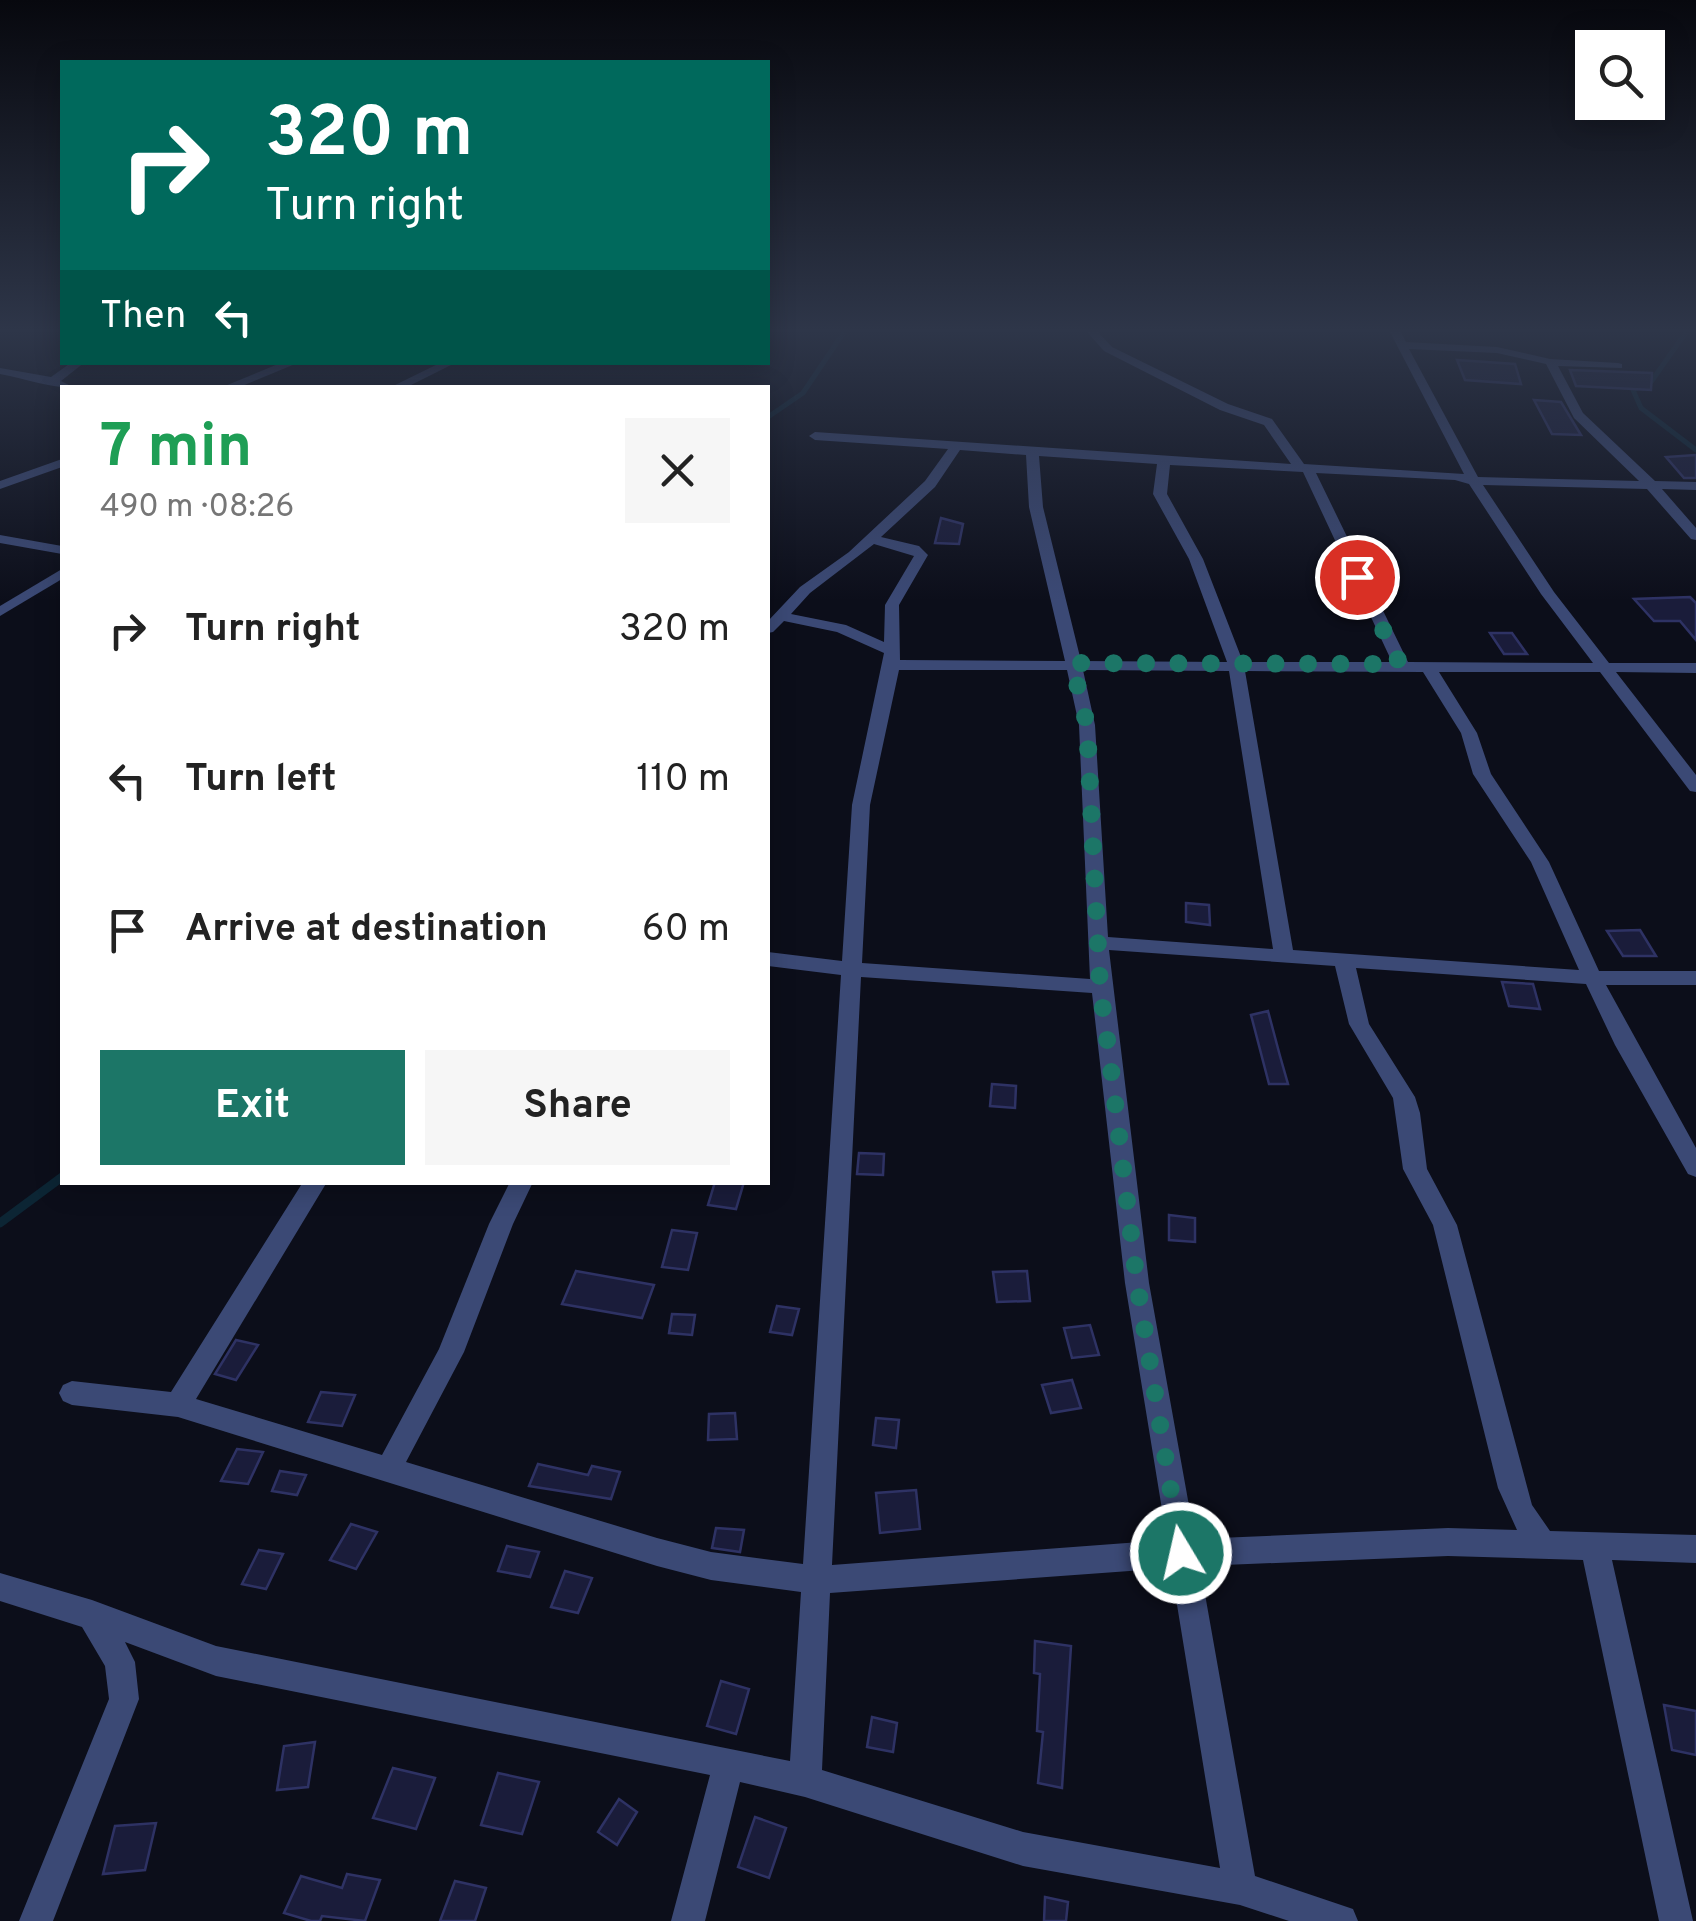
<!DOCTYPE html>
<meta charset="utf-8">
<style>
:root{--surface:#fff;--page:#f6f6f6;--text:#222;--muted:#767676;--accent:#1c7667}
body{margin:0;font-family:Overpass,sans-serif;background:var(--page);color:var(--text);height:100vh;display:flex;flex-direction:column;font-size:38px;white-space:nowrap}
*{box-sizing:border-box;margin:0}
p{font-size:32px;color:var(--muted)}
.icon{flex:none;width:55px;height:55px;fill:none;stroke:currentColor;stroke-width:2;stroke-linecap:round;stroke-linejoin:round}
.map{position:relative;flex:1;overflow:hidden}
.panel{position:absolute;left:60px;top:385px;width:710px;height:800px;display:flex;flex-direction:column;background:var(--surface);border-radius:0px;box-shadow:0 5px 25px #0003}
.panel>*{flex:none}
.top-card{position:absolute;left:60px;top:60px;width:710px;height:305px;border-radius:0px;box-shadow:0 5px 25px #0003;background:#00695c;color:#fff;overflow:hidden}
.tools{position:absolute;left:1575px;top:30px;display:grid;gap:20px}
.tools a{display:grid;place-items:center;width:90px;height:90px;border-radius:0px;background:var(--surface);box-shadow:0 5px 25px #0003;font-size:50px}
.pin{position:absolute;display:grid;place-items:center;width:85px;height:85px;color:#fff;margin:-42px;border:5px solid #fff;border-radius:50%;box-shadow:0 2px 10px #0007}
.me{position:absolute;width:110px;margin:-55px;rotate:351deg;stroke-linejoin:round;filter:drop-shadow(0 0 8px #0008)}
.turn{display:flex;align-items:center;gap:35px;height:210px;padding:0 40px;font-size:45px}
.turn .icon{width:130px;height:130px;stroke-width:2.5}
.turn b{display:block;font-size:70px;line-height:85px}
.then{display:flex;align-items:center;height:95px;padding:0 40px;background:#0003;gap:20px;font-size:38px}
.round{display:grid;place-items:center;flex:none;width:105px;height:105px;border-radius:0px;background:var(--page)}
.overview{display:flex;align-items:center;justify-content:space-between;height:170px;padding:0 40px}
h1{font-size:60px;font-weight:700;line-height:75px;color:#1e9e55}
.primary-button{display:flex;gap:20px;margin-top:auto;padding:20px 40px}
.primary-button a{flex:1;height:115px;border-radius:0px;background:var(--accent);color:#fff;font-size:40px;font-weight:700;line-height:115px;text-align:center}
.primary-button a+a{background:var(--page);color:var(--text)}
ul{padding:0;list-style:none}
li{display:flex;align-items:center;gap:30px;height:150px;padding:0 40px}
li div{flex:1}
li b{display:block;font-size:38px}
li em{font-style:normal}
.map>svg:first-child{display:block}
</style>
<div class="map">
<svg width="1696" height="1921" viewBox="0 0 1696 1921">
<rect width="100%" height="100%" fill="#0c0e1a"/>
<g fill="none" stroke-linecap="round" stroke-linejoin="round">
<g stroke="#0c2534" stroke-width="5">
<polyline points="1686,332 1651,382 1633,390 1641,408 1696,450"/>
<polyline points="768,417 803,393 844,332"/>
</g>
<polyline stroke="#0c2534" stroke-width="9" points="0,1223 62,1177"/>
</g>
<g fill="#1a1c3a" stroke="#2e3264" stroke-width="2.5">
<polygon points="1457,360 1515,364 1521,384 1465,380"/>
<polygon points="1570,370 1652,373 1651,390 1576,386"/>
<polygon points="1534,400 1561,402 1581,435 1552,434"/>
<polygon points="1696,455 1696,478 1684,478 1666,457"/>
<polygon points="941,518 963,524 959,544 935,543"/>
<polygon points="1690,597 1696,603 1696,640 1680,621 1654,621 1634,599"/>
<polygon points="1490,633 1512,633 1527,654 1504,654"/>
<polygon points="1186,903 1209,905 1210,925 1186,922"/>
<polygon points="1640,930 1656,956 1623,956 1607,931"/>
<polygon points="1502,982 1533,984 1540,1009 1509,1006"/>
<polygon points="1268,1011 1280,1056 1288,1084 1269,1084 1251,1015"/>
<polygon points="992,1084 1016,1086 1015,1108 990,1106"/>
<polygon points="859,1153 884,1154 883,1175 857,1174"/>
<polygon points="715,1182 744,1182 736,1209 708,1205"/>
<polygon points="1169,1215 1195,1218 1195,1242 1169,1240"/>
<polygon points="672,1230 697,1233 688,1270 662,1267"/>
<polygon points="576,1271 654,1285 642,1318 562,1304"/>
<polygon points="1027,1271 1030,1301 997,1302 993,1272"/>
<polygon points="777,1306 799,1309 792,1335 770,1332"/>
<polygon points="672,1314 695,1315 692,1335 669,1333"/>
<polygon points="1090,1325 1099,1355 1072,1358 1064,1328"/>
<polygon points="236,1340 258,1345 236,1380 215,1374"/>
<polygon points="1072,1380 1081,1408 1051,1413 1042,1385"/>
<polygon points="321,1392 355,1395 342,1426 308,1422"/>
<polygon points="735,1413 737,1439 708,1440 709,1414"/>
<polygon points="876,1418 899,1420 896,1448 873,1445"/>
<polygon points="237,1449 263,1452 248,1484 221,1481"/>
<polygon points="538,1464 588,1475 592,1466 620,1472 611,1499 529,1486"/>
<polygon points="280,1471 306,1475 297,1495 272,1491"/>
<polygon points="916,1490 920,1529 880,1533 876,1493"/>
<polygon points="351,1524 377,1532 356,1569 330,1560"/>
<polygon points="716,1528 744,1530 740,1552 712,1548"/>
<polygon points="507,1546 539,1552 530,1577 498,1571"/>
<polygon points="259,1550 283,1554 266,1589 242,1584"/>
<polygon points="565,1571 592,1578 578,1613 551,1607"/>
<polygon points="1035,1641 1071,1646 1062,1788 1038,1783 1043,1732 1037,1731 1040,1674 1034,1673"/>
<polygon points="721,1681 749,1689 736,1734 707,1726"/>
<polygon points="1664,1705 1696,1711 1696,1755 1672,1750"/>
<polygon points="872,1717 897,1723 893,1752 867,1747"/>
<polygon points="315,1742 308,1787 277,1790 284,1746"/>
<polygon points="393,1768 435,1778 416,1829 373,1818"/>
<polygon points="498,1773 539,1782 522,1834 481,1825"/>
<polygon points="619,1799 637,1812 617,1845 598,1832"/>
<polygon points="755,1817 786,1828 769,1878 738,1867"/>
<polygon points="156,1823 145,1870 103,1874 115,1826"/>
<polygon points="347,1874 380,1880 365,1921 322,1916 320,1921 311,1921 284,1913 301,1876 342,1888"/>
<polygon points="455,1881 486,1888 475,1921 440,1921"/>
<polygon points="1045,1897 1068,1902 1066,1921 1044,1921"/>
</g>
<g fill="none" stroke-linecap="round" stroke-linejoin="round">
<g fill="#3b4975" fill-rule="evenodd">
<path d="M1087,332h11l14,15 116,57 44,15 32,45 160,10 -74,-142h11l5,10 91,5 53,12 68,4 4,1v4l-64,-2 25,47 72,68 41,1v8l-34,-1 34,39v12l-5,-1 -44,-50 -164,-4 71,107 55,71h87v10l-80,-1 80,103v17l-6,-1 -90,-119h-161l38,61 14,41 58,88 50,109h97v14h-90l90,163v29l-8,-3 -73,-129 -29,-61 -230,-16 13,56 46,73 5,16 7,56 30,56 75,280 18,26 146,4v28l-84,-3 81,361h-34l-76,-361 -135,-4 -248,10 55,310 98,33 5,12h-69l-49,-16 -217,-39 -218,-69 -65,-15 -35,139h-34l39,-146 -494,-99 -91,-34 10,20 4,37 -86,222h-34l90,-222 -4,-33 -23,-39 -82,-26v-28l92,27 124,46 574,115 11,-169 -90,-12 -54,-14 -479,-149 -106,-12 -9,-4 -4,-8 4,-8 9,-4 99,11 132,-210h24l-131,217 186,56 57,-106 50,-125 21,-42h23l-20,42 -49,128 -58,110 251,76 54,14 92,12 38,-589 -73,-9v-14l74,9 10,-156 32,-152 -47,-21 -53,-11 -11,11 -5,1v-12l32,-34 49,-35 76,-71 23,-32 -133,-9 -6,-4 6,-4 476,32 -27,-39 -44,-15 -116,-59zM1409,349l88,4 49,11 28,54 65,63 -161,-4zM960,450l66,5 3,52 36,154 -165,-1 -1,-55 29,-50 -9,-9 -38,-9 54,-50zM1039,456l118,8 -4,30 36,65 38,103 -146,-1 -38,-154zM1170,465l133,7 89,190h-149l-40,-103 -36,-65zM1316,473l139,7 14,4 72,110 52,69 -185,-1zM874,544l40,12 -29,49 -1,37 -38,-17 -55,-11 19,-21zM899,670h168l12,55 11,254 -228,-16 8,-158zM1083,670l146,1 44,278 -165,-12 -13,-212zM1245,671l178,1 38,61 12,41 58,88 48,108 -286,-20zM1109,950l226,16 14,58 44,74 10,71 30,56 65,263 19,42 -69,-2 -253,11 -46,-256zM861,977l231,16 33,290 42,257 -335,25zM1171,1568l49,300 -197,-36 -201,-62 8,-177z"/>
<path d="M72,362h13l-24,19 14,7c-23,0 -49,-9 -75,-14v-6l51,9z"/>
<polygon points="283,362 300,362 237,388 220,388"/>
<polygon points="442,362 457,362 405,388 389,388"/>
<polygon points="62,459 62,467 0,489 0,481"/>
<polygon points="0,535 62,546 62,554 0,543"/>
<polygon points="62,569 62,579 0,616 0,606"/>
</g>
</g>
<linearGradient id="sky" x2="0" y2="1"><stop stop-color="#07080e"/><stop offset="0.55" stop-color="#2e3649"/><stop offset="1" stop-color="#2e3649" stop-opacity="0"/></linearGradient>
<rect width="1696" height="601" fill="url(#sky)"/>
<g fill="none" stroke-linecap="round" stroke-linejoin="round">
<polyline stroke="#1c7667" stroke-width="18" stroke-dasharray="0 32.4" points="1181,1553 1137,1283 1110,1061 1100,987 1087,725 1072,663 1400,664 1357,577"/>
</g>
</svg>
<div class="tools">
<a><svg class="icon" aria-label="search" viewBox="0 0 24 24"><circle cx="10" cy="10" r="6"/><path d="M15 15l6 6"/></svg></a>
</div>
<div class="pin" style="left:1357px;top:577px;background:#d93025"><svg class="icon" aria-label="arrive" viewBox="0 0 24 24"><path d="M6 21V4h12l-3 4 3 4H6"/></svg></div>
<svg class="me" style="left:1181px;top:1553px" viewBox="-20 -20 40 40"><circle r="17" fill="#1c7667" stroke="#fff" stroke-width="3"/><path d="M0-11L8 9 0 5-8 9z" fill="#fff"/></svg>
<div class="top-card">
<div class="turn"><svg class="icon" aria-label="right" viewBox="0 0 24 24"><path d="M7 20v-9h11M14 6l5 5-5 5"/></svg><div><b>320 m</b>Turn right</div></div>
<div class="then">Then<svg class="icon" aria-label="left" viewBox="0 0 24 24"><path d="M17 20v-9H6M10 6l-5 5 5 5"/></svg></div>
</div>
<section class="panel">
<div class="overview"><div><h1>7 min</h1><p>490 m · 08:26</p></div><a class="round"><svg class="icon" aria-label="close" viewBox="0 0 24 24"><path d="M6 6l12 12M18 6L6 18"/></svg></a></div>
<ul>
<li><svg class="icon" aria-label="right" viewBox="0 0 24 24"><path d="M7 20v-9h11M14 6l5 5-5 5"/></svg><div><b>Turn right</b></div><em>320 m</em></li>
<li><svg class="icon" aria-label="left" viewBox="0 0 24 24"><path d="M17 20v-9H6M10 6l-5 5 5 5"/></svg><div><b>Turn left</b></div><em>110 m</em></li>
<li><svg class="icon" aria-label="arrive" viewBox="0 0 24 24"><path d="M6 21V4h12l-3 4 3 4H6"/></svg><div><b>Arrive at destination</b></div><em>60 m</em></li>
</ul>
<div class="primary-button"><a>Exit</a><a>Share</a></div>
</section>
</div>
